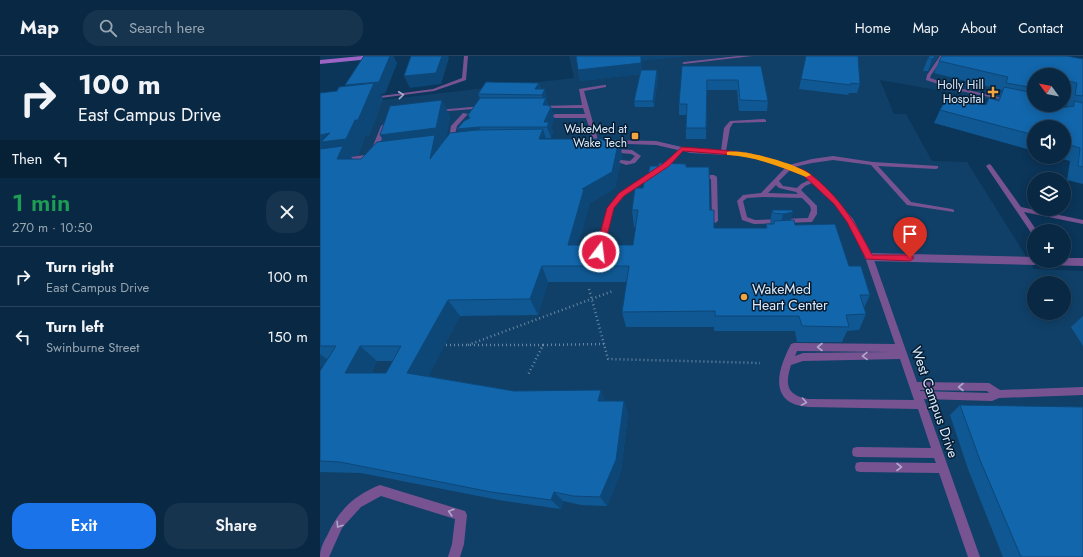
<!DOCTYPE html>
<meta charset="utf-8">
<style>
:root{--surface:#082843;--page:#16344e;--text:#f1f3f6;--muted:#98a6b2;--line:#29445c;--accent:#1a73e8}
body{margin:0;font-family:Jost,sans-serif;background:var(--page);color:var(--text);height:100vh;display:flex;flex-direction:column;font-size:15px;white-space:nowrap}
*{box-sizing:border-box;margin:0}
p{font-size:13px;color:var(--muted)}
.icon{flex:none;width:22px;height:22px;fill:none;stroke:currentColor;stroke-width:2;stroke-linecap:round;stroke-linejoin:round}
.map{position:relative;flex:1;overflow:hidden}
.details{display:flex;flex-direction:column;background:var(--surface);width:320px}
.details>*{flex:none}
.hud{background:#082843;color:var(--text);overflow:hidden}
.needle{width:26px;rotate:302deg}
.tools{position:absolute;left:707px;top:12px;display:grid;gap:8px}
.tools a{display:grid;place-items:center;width:44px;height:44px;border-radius:50%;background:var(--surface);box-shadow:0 2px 10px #0003,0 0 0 1px var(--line);font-size:20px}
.pin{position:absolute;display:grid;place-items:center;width:34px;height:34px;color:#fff;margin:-41px -17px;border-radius:50% 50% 50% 0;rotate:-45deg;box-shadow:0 0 4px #0007}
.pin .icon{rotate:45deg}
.me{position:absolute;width:44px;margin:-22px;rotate:15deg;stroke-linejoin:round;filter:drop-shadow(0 0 3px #0008)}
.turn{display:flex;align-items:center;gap:14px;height:84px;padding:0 12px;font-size:18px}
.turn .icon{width:52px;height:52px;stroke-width:2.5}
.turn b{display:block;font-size:28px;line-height:34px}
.then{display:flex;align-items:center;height:38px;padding:0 12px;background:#0003;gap:8px;font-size:15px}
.round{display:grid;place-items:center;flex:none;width:42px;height:42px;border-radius:16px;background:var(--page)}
.head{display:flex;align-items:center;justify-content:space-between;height:68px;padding:0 12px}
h1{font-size:24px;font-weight:600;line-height:30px;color:#1e9e55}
.cta{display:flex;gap:8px;margin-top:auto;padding:8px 12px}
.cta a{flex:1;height:46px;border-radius:16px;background:var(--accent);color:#fff;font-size:16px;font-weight:600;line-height:46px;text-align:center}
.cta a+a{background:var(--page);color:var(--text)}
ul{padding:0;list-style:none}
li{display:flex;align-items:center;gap:12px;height:60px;padding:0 12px;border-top:1px solid var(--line)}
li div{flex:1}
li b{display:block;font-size:15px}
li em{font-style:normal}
header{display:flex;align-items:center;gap:24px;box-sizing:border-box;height:56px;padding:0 20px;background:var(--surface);border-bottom:1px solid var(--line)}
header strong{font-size:19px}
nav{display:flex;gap:22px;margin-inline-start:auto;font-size:14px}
.search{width:280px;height:36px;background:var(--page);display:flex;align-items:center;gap:10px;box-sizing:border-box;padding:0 14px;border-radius:16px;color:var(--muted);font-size:15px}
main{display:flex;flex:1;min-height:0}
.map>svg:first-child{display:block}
</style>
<header>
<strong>Map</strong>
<div class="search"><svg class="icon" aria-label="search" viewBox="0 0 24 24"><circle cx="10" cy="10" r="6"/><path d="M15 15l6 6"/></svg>Search here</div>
<nav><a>Home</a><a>Map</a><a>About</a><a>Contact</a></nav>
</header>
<main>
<section class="details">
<div class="hud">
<div class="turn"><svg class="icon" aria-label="right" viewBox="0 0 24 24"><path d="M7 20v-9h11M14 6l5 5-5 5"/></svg><div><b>100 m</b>East Campus Drive</div></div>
<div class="then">Then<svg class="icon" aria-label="left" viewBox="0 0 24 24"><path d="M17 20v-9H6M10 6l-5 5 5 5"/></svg></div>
</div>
<div class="head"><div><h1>1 min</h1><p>270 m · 10:50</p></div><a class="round"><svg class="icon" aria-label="close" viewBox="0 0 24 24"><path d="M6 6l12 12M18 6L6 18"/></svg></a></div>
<ul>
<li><svg class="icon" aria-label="right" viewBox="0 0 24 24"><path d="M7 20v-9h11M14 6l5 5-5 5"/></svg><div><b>Turn right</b><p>East Campus Drive</p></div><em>100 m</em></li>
<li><svg class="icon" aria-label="left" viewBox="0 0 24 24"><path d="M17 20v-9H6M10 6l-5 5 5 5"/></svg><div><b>Turn left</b><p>Swinburne Street</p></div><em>150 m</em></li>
</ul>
<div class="cta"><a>Exit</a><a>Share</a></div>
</section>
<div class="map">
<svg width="763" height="501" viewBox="0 0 763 501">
<rect width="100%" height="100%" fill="#0b3559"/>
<path fill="#104068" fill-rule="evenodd" d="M249,0h443l71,15v45l-203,-36 14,34h12l26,47 35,1 67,107 49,2v286h-763v-450l254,-29zM714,19h30v30h-30zM714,227h30v30h-30z"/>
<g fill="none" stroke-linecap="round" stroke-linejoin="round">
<g stroke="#6887a2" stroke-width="2.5" stroke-dasharray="1 3" stroke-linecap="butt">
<polyline points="269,233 288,303 440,307"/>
<polyline points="126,289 223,289 208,319"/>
<polyline points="148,289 293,235"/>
<polyline points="223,289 284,288"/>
</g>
<g fill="#775491" fill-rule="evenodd">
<polygon points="144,0 148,0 146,24 114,35 53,43 51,42 53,41 113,33 142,22"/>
<polygon points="418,0 432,0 364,8 362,7 364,6"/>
<polygon points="620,0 624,0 611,19 610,22 639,32 691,44 689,45 636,34 606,24 607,19"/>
<path d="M284,29h2v2l-22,4 14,49 58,1 34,8 31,2 3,-23 6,-7 34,-2 2,1v2l-33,1 -3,5 -4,23 19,1 24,6 20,7 23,-6 21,-3 40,6 65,4v2l-2,1 -58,-3 33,36 41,7 2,1v2l-47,-7 -36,-40 -38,-5 -21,3 -18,4 14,6 8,6v2l22,21 15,17 20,38 44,125 72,1 11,7 83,-3v8l-84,3 -7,3 -68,-2 56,158h-12l-29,-84 -79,-1 -4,-1 -1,-4 1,-4 4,-1 76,1 -2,-5 -77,-1 -4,-1 -1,-4 1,-4 4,-1 74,1 -13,-39 -110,-2c-7,-1 -15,-2 -21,-7 -16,-14 -4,-40 4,-56l3,-1 101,1 -30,-87 -17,-35 -14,-18 -22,-21 -7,3 -4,4 16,16v8l-5,8 -58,2 -12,-4 -5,-19 6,-6 18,-2 24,-25 -20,-8 -20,-4 -55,-3 -7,-2 -14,15 -46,30 -9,12 -11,44 -4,2h-3l-1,-2 13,-44 11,-14 46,-30 13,-14 -22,-5 -55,-2 2,2 -1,1h-4l-8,-5 3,-2 -7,-21h-31l-3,-2 3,-2h30l-2,-6h-44l-2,-1 2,-1 43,-1 -3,-16zM470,114l14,5 5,5 -8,4 -4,4 -14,-2 -4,-5zM456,129l3,3 17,4 2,2 -30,-1zM443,141l39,1 8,8 1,4 -3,8 -53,2 -8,-3 -4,-16 4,-3zM477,295l94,1 -88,1 -8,3zM580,303l14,41 -106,-1c-22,-4 -23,-15 -17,-34l12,-4zM600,334l67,1 2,2 -69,-2z"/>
<polygon points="163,50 165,50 165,52 117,56 115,55 117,54"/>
<polygon points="143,57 148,58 137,70 133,87 128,88 131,70"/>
<polygon points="64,68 67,70 57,95 52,96 51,95 61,70"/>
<polygon points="292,93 312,94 321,100 315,107 306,109 298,106 301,104 310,105 315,100 311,98 290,96 290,94"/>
<polygon points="53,98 55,99 55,101 23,106 20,104 23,102"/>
<polygon points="669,108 671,109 701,151 763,164 763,168 704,156 717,175 714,175 714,178 712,178 666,110"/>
<polygon points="394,119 397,121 398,165 395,167 392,165 391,123 379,123 376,121 379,119"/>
<path d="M60,429l85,26 2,4 -3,29 -4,13h-12l4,-13 3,-25 -74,-23 -20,11 -19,21 -13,29h-9c0,-8 3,-14 7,-21 11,-25 27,-41 53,-51z"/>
</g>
<polygon fill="#775491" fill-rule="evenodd" points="549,197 714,201 714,205 744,205 744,202 763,202 763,210 723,209 718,207 714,209 549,205 544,201"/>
<polygon fill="#9c64c5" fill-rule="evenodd" points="42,0 64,0 61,2 0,8 0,4"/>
</g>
<g fill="#0f5893" fill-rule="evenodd">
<path d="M44,0h29l4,7 -12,30 -5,1 3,4 -14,38h-4l-7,19 -8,1 3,3h8l22,-18 -3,-6 70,-19 -4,22 13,-6 10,-14 -1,-3 12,-17 -2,-4 61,-11 2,6 6,9v2l1,5 3,2 3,12 -3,7 2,7 -2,5h-5l1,1 75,16v4l-3,1 1,5 -5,23 -27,16 1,1 -11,40h55l3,-18h-2l-2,-17 16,-34 38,-9 24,43 4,18h52v-4h4l2,-14h20l-1,10 4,5 54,41 21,29 -6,13 2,6 -7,16 -12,1 -5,11h-45l-2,-11h-81v-4h-88l-4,-15 5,-30h-79l-10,33 -78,1 -32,60 86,15 91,10h19l4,13 -7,57 -14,35 -26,-1 -18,-4 -2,8 -57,-8 -143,-28 -41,-1v-101l5,-7 -5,2v-273l17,-2 9,-5 -1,-1zM57,305h16l-7,12h-15z"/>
<polygon points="486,0 540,28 537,37 529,37 528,39 479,33"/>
<polygon points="610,0 618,0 608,15 603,15 608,2"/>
<path d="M763,3v125l-16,-4 3,-19 -15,-4h9v-30h-30v24l-100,-28 6,-13 45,-5 4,-7 8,2 3,-4h-1l3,-6 -68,-17 5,-12zM714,19h30v19l4,1 -1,12 -7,1 -29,-7 1,-8 2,-3z"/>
<polygon points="322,5 322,14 337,14 338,20 334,51 315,51 314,45 320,18 260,25 258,14"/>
<polygon points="362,10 441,10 448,45 447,55 419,55 417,34 387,34 386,83 366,83 366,59 359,59 359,48"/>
<polygon points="763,260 763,290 751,271"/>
<polygon points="640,349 763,501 683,501 648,413 630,359"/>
</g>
<g fill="#0d4778">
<polygon points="70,0 73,0 77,7 65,37 60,38 63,42 49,80 45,80 38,99 30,100 35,106 29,119 0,97 0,79 35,64 33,41 25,29"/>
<polygon points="122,0 128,0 129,2 121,28 90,32 84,20"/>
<polygon points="321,0 369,0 322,5 322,18 260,25 258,14"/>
<polygon points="615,0 618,0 608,15 612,3"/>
<polygon points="337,14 338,20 334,51 333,45"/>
<polygon points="219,27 221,35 215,33"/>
<polygon points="225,33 227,42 227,44 229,54 223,49 224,46 222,39"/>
<polygon points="122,44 130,60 125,88 120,88 123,95 119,119 70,95 60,79"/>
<polygon points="231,51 234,63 231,70 233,77 231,82 227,71 224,66"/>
<polygon points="159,71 164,82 143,85 137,73"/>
<polygon points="223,73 228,89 219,83"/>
<polygon points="300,83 302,99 302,103 299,104 300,109 295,132 268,148 269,149 253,206 248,189 262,133 294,89"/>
<polygon points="473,156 469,172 460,174 463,158"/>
<polygon points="222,210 228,226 218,259 210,243"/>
<polygon points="128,244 140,260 103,331 87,317"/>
<polygon points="40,290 57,305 43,331 25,317"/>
<polygon points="0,298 9,305 0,310"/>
<polygon points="281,334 286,347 278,345"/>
<polygon points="304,345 308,358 301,415 287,450 280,441"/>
<polygon points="234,436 243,445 241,453 231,444"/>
</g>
<g fill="#1266ab" stroke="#0d4778" fill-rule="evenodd">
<polygon points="44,0 70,0 59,26 25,29"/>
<polygon points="91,0 122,0 116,17 84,20"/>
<polygon points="256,0 321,0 321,7 258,14"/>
<polygon points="486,0 538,0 540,28 531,27 531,29 481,23"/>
<polygon points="610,0 615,0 612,3 608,2"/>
<polygon points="622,0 747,0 763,3 763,40 755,39 757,27 744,24 744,19 714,19 714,32 686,27 688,21 619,5"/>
<polygon points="362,10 441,10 448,45 420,44 418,24 387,24 386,72 366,72 367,48 359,48"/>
<polygon points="321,14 337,14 333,45 314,45"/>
<polygon points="166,26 219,27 215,33 225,33 222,39 158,38"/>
<polygon points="54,27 38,64 35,64 26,83 1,86 10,77 0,79 0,37 17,35 19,31"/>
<polygon points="684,31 714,37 711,45 714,46 714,49 729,49 740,52 754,50 754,45 763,47 763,111 758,110 760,92 744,87 744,71 714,71 714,79 620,54 628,40 666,49 669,42 679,45"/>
<polygon points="160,42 226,42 223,49 227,49 231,51 224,66 229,66 227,71 159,71 137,73 144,65 150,62 148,59"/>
<polygon points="122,44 116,72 60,79 70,50"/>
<path d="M223,73l-4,10h63l3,2 15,-2 -1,3 -5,3 3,4 -5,23 -30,17h2l-16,56h65l5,-35h-6l3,-22h8l2,-12h3l2,-10h8l1,-3 27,1v3h23l1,43h4v18h53l-1,-4h8v-3l20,-1 1,5 40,-1 14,42h12l9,29h-10l6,19 -20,1 3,12 -47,-1 -3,-10h-84v-5l-93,1 7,-46h-87l-12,33 -82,1 -41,73 107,18 87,-1 -3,11h26l-8,59 -16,37 -27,-1 -19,-4 -3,8 -60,-8 -151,-30 -20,-1v-90l16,-25h-16v-197l23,-3 -6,13h24l16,-17 58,-7 -5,24 20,-26 27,-3zM40,290h41l-15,27h-41z"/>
<polygon points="452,154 472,154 473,156 463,158 453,157"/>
<polygon points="640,349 763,351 763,501 701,501 660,404"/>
</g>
<defs><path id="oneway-chevron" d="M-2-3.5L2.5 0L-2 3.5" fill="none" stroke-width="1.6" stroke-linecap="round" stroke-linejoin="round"/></defs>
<g stroke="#aea7cc">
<use href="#oneway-chevron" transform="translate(81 39) rotate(-6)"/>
<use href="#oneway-chevron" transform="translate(500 291) rotate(180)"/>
<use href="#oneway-chevron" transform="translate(545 300) rotate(179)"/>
<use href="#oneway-chevron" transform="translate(641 331) rotate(180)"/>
<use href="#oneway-chevron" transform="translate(484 346) rotate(10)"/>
<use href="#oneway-chevron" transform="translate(579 411)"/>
<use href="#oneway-chevron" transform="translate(131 456) rotate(-163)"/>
<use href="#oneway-chevron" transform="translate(19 469) rotate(123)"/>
</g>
<path fill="#e11d48" stroke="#92132f" d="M362,91c40,3 69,4 108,18 6,3 14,4 19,8 30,23 46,49 63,82h38l4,3 -4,3 -44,-2 -19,-37 -13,-18 -31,-29 -38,-14 -20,-5 -62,-5 -14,15 -45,30 -10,12 -11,44 -4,2h-3l-1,-2 12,-44 12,-15 45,-30z"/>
<path fill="#f59e0b" d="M407,96c17,-3 71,12 84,23l-5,2c-26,-10 -49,-20 -77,-22h-2z"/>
<g fill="#f2a541" stroke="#061c31" stroke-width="1.5">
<path d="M671 30h4v4h4v4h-4v4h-4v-4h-4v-4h4z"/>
<rect x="311" y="76" width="8" height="8" rx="2"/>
<circle cx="424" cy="241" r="4"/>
</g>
<g text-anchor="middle" stroke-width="3" stroke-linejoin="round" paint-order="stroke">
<g font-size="12" fill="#dbebfd" stroke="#061c31" text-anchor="end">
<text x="664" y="33">Holly Hill<tspan x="664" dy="14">Hospital</tspan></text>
<text x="307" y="77">WakeMed at<tspan x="307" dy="14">Wake Tech</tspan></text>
</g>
<g font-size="14" fill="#dbebfd" stroke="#061c31" text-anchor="start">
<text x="432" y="238">WakeMed<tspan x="432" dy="16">Heart Center</tspan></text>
</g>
<g font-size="14" fill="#dbebfd" stroke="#061c31">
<text transform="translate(615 346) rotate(71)" y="5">West Campus Drive</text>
</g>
</g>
</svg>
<div class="tools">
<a><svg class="needle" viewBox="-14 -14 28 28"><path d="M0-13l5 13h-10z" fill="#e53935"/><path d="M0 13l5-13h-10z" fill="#98a6b2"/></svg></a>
<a><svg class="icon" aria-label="sound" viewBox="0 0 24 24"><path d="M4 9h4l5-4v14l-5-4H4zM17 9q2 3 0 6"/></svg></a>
<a><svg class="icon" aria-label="layers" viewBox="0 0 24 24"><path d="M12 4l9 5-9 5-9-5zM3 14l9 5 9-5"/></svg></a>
<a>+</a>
<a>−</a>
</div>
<div class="pin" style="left:590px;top:202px;background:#d93025"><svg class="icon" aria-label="arrive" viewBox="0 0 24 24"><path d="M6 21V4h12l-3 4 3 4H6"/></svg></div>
<svg class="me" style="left:279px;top:196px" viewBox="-20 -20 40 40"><circle r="17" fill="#e11d48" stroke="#fff" stroke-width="3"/><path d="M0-11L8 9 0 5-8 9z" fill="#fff"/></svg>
</div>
</main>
